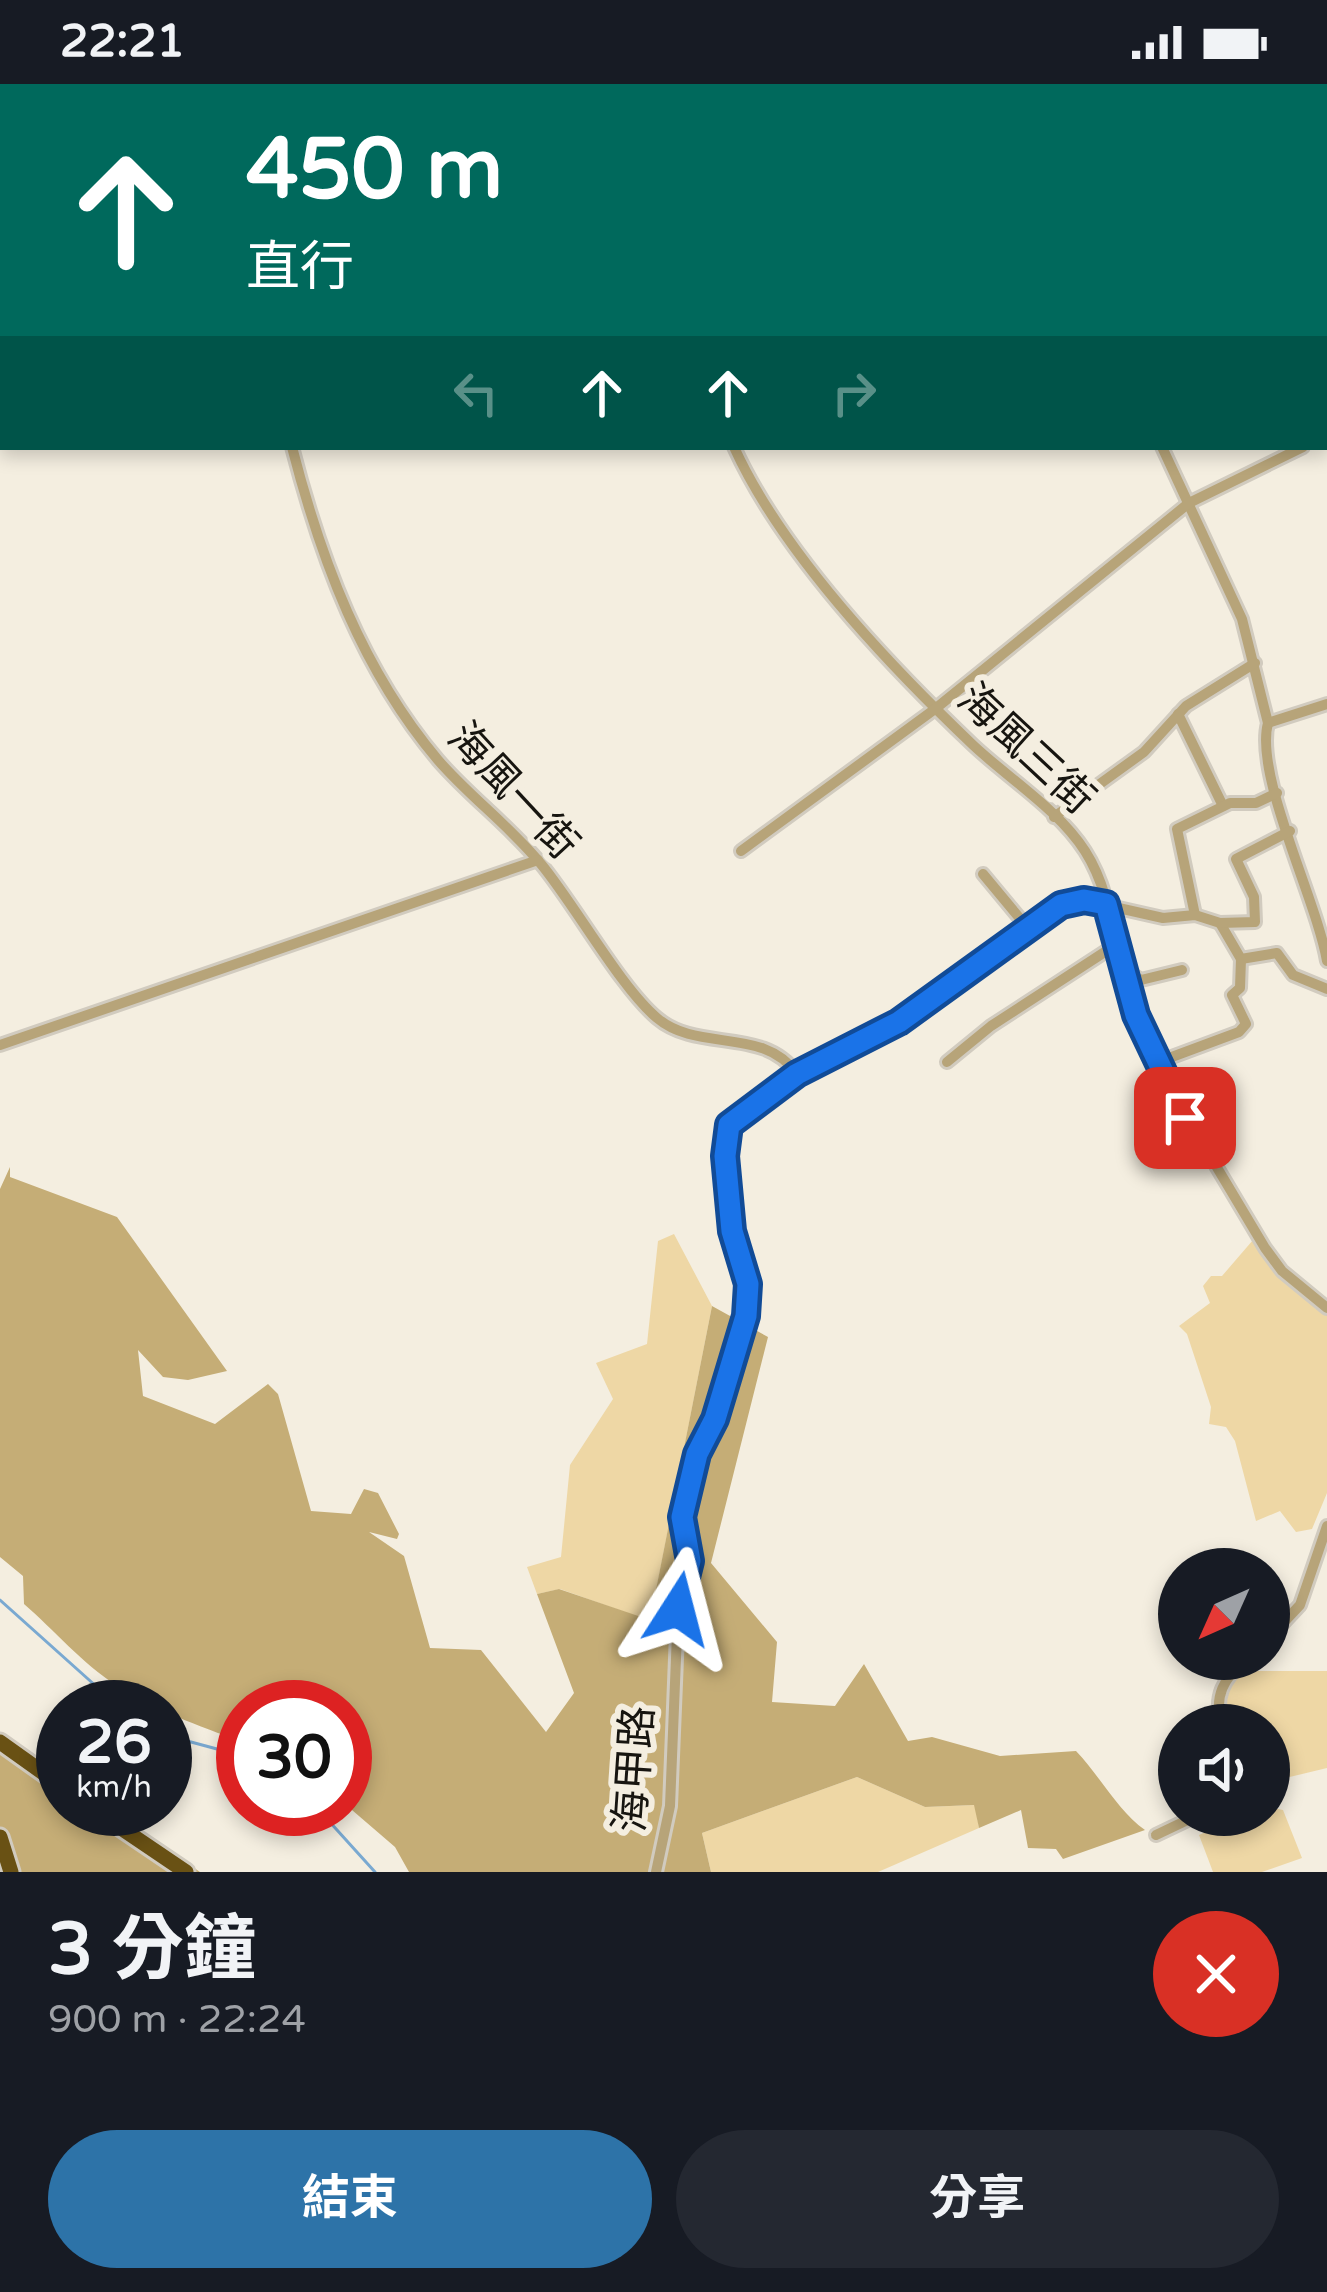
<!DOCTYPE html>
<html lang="zh-TW">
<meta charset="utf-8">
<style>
:root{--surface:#171b24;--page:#242831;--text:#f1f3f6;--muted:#9ea1a6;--accent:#2d73a8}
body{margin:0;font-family:"Varela Round","Noto Sans TC",sans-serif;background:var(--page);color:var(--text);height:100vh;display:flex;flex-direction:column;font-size:45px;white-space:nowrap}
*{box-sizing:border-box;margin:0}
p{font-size:39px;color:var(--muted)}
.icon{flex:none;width:66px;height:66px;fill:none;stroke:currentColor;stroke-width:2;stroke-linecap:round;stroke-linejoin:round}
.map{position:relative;height:1788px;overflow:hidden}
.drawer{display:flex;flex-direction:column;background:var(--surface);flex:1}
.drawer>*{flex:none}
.guide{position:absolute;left:0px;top:0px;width:1329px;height:366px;box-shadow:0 6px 18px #0003;background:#00695c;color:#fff;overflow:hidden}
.needle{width:78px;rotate:225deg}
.buttons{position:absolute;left:1158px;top:1464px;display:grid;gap:24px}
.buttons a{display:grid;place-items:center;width:132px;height:132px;border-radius:50%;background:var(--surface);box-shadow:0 6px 18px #0003;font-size:60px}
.speed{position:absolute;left:36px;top:1596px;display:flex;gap:24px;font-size:60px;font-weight:700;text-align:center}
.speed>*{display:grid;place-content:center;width:156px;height:156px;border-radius:50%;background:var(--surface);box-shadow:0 6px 18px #0003;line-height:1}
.speed small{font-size:30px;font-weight:400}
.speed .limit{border:18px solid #d22;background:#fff;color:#111}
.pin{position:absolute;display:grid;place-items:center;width:102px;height:102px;color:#fff;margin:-51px;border-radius:24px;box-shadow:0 6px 18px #0006}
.me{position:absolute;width:132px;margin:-66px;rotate:9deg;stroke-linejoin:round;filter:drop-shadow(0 0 9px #0008)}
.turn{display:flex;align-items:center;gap:42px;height:252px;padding:0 48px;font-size:54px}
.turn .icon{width:156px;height:156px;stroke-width:2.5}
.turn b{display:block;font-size:84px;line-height:102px}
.lanes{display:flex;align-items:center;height:114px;padding:0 48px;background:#0003;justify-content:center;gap:60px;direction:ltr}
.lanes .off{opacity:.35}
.round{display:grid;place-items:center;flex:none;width:126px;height:126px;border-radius:63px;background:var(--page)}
.headline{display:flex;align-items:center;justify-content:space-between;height:204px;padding:0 48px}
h1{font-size:72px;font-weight:700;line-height:90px}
.action{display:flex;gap:24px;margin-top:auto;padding:24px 48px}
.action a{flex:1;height:138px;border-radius:72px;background:var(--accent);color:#fff;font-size:48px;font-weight:700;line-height:138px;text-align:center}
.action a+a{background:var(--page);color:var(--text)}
.status{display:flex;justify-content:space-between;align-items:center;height:84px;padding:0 60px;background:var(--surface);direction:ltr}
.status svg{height:33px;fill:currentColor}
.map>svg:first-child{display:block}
</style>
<div class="status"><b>22:21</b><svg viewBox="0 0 49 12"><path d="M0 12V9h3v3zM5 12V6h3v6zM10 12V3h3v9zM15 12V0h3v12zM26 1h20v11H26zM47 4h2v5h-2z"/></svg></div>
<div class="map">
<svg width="1327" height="1788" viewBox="0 0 1327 1788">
<rect width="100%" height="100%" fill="#f4eee0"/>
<g fill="#eed7a5">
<polygon points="674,1150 712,1222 650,1537 560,1505 537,1510 527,1483 561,1473 570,1381 613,1315 596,1279 647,1260 658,1157"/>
<polygon points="1253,1156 1316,1225 1327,1216 1327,1409 1312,1445 1296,1448 1280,1427 1256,1437 1235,1357 1226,1343 1209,1340 1211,1323 1187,1250 1179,1242 1210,1219 1203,1202 1211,1192 1222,1192"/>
<path d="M1241,1587h86v97l-58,14v-57h-39c-10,-23 -3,-35 11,-54z"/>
<polygon points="857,1693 925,1723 975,1721 979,1744 878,1788 711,1788 702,1749"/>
<polygon points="1269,1723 1283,1726 1302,1774 1262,1788 1213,1788 1199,1751 1245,1731 1269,1731"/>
</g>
<g fill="#c5ad76">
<path d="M10,1083v10l107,40 110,154 -39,9 -25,-3 -25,-27 5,46 72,28 53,-40 10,10 33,117 40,3 13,-25 14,4 21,41 -2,5 -28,-7 35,24 26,92 51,2 65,82 28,-39 -37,-99 22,-5 91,31 62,-314 56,31 -57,226 66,79 -5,60 63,4 29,-42 44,77 24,-4 68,19 76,-5c24,25 42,60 69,79l-82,29 -7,-10 -28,-1 -7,-38 -42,18 -5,-23 -49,2 -68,-30 -155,56 9,39h-302l-14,-25 -50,-43v-97h-102v35c-47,-17 -86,-31 -127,-57 -33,-21 -62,-55 -92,-81l-1,-28 -23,-19v-368z"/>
<polygon points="0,1650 63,1693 63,1725 109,1725 200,1788 0,1788"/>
</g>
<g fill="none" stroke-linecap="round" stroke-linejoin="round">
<g stroke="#7aa9d1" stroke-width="3">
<polyline points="0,1516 107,1612 112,1623"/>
<polyline points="165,1651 243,1672"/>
<polyline points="318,1725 375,1788"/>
</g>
<g stroke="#d1cbbf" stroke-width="16">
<g id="minor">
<polyline points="192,0 193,3"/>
<polyline points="577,0 578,3"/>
<polyline points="1013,0 1015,3"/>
<polyline points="596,3 606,0"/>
<polyline points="1326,352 1327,351"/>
<path d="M292,363c29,113 70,223 146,313 32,37 72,66 103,104 34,41 80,124 116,154 41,35 107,8 140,56"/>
<path d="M734,363c48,106 155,218 239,298 35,33 86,65 112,106 32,50 28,112 51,165 10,23 24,41 30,66l99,166 17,23 45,37"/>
<path d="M1162,363l80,172 26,104c-14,52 49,178 59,238"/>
<polyline points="1178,630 1223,722"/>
<polyline points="1268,639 1327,620"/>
<polyline points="1054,733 1144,668 1186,622 1255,579"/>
<polyline points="741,767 935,625 1189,419 1303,363"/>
<polyline points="983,790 1027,843"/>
<polyline points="1195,831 1177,745 1230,719 1256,719 1277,709"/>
<polyline points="1220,839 1241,875 1277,869 1293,891 1327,905"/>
<polyline points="1124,886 1141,896 1182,886"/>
<polyline points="0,961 538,776"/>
<polyline points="1161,977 1239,948 1246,940 1232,911 1240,904 1241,875"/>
<polyline points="947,978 991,942 1117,860"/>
<polyline points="1269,1554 1300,1521 1327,1442"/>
<path d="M1222,1641c-9,-29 2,-46 23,-66"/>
<polyline points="1156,1751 1198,1731"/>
<polyline points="656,1788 670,1722 678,1525 690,1477 682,1433 697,1370 715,1335 746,1233 748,1200 732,1147 725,1072 729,1041 753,1018 797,990 899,938 1061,821 1083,816 1163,834 1195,831 1220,839 1255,838 1254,813 1236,775 1290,747"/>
</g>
</g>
<g stroke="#d1cbbf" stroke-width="21">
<g id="highway">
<polyline points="0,1658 63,1703"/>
<polyline points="93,1725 186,1788"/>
<polyline points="0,1753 11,1788"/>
</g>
</g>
<use href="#minor" stroke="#b7a479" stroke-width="10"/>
<use href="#highway" stroke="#695114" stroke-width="15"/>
</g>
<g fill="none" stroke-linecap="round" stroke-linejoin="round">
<g stroke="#114b97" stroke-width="30">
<polyline id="route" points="678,1525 690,1477 682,1433 697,1370 715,1335 746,1232 748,1200 732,1147 725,1072 729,1041 797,990 899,938 1061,821 1084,816 1106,820 1136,931 1185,1034"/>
</g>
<use href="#route" stroke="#1a73e8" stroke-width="21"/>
</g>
<g text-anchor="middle" stroke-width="12" stroke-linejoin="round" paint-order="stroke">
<g font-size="42" fill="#171510" stroke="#f4eee0">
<text transform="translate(1027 664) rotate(43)" y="15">海風三街</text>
<text transform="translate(514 706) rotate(47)" y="15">海風一街</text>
<text transform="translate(633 1685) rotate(-86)" y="15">海甲路</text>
</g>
</g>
</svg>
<div class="buttons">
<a><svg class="needle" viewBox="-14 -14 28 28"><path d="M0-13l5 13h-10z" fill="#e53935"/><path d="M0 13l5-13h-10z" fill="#9ea1a6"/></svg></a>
<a><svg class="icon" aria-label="sound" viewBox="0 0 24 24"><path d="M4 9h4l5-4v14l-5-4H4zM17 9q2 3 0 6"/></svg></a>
</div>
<div class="speed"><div>26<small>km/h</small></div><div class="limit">30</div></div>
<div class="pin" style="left:1185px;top:1034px;background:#d93025"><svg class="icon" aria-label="arrive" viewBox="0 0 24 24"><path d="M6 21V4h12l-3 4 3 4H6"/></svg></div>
<svg class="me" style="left:678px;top:1525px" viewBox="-20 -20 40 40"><path d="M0-17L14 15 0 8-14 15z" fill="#1a73e8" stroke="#fff" stroke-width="4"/></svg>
<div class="guide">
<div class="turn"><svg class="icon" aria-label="ahead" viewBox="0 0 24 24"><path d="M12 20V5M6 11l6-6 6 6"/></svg><div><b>450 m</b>直行</div></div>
<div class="lanes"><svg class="icon off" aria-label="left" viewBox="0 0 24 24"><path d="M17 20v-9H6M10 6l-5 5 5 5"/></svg><svg class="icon" aria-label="ahead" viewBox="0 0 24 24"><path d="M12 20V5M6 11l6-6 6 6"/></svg><svg class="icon" aria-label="ahead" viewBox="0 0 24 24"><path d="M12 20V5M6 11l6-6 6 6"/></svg><svg class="icon off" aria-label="right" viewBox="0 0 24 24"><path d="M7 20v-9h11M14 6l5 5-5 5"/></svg></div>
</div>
</div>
<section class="drawer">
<div class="headline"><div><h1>3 分鐘</h1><p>900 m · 22:24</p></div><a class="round" style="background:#d93025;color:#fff"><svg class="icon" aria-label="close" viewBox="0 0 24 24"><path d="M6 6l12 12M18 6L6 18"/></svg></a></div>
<div class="action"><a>結束</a><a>分享</a></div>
</section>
